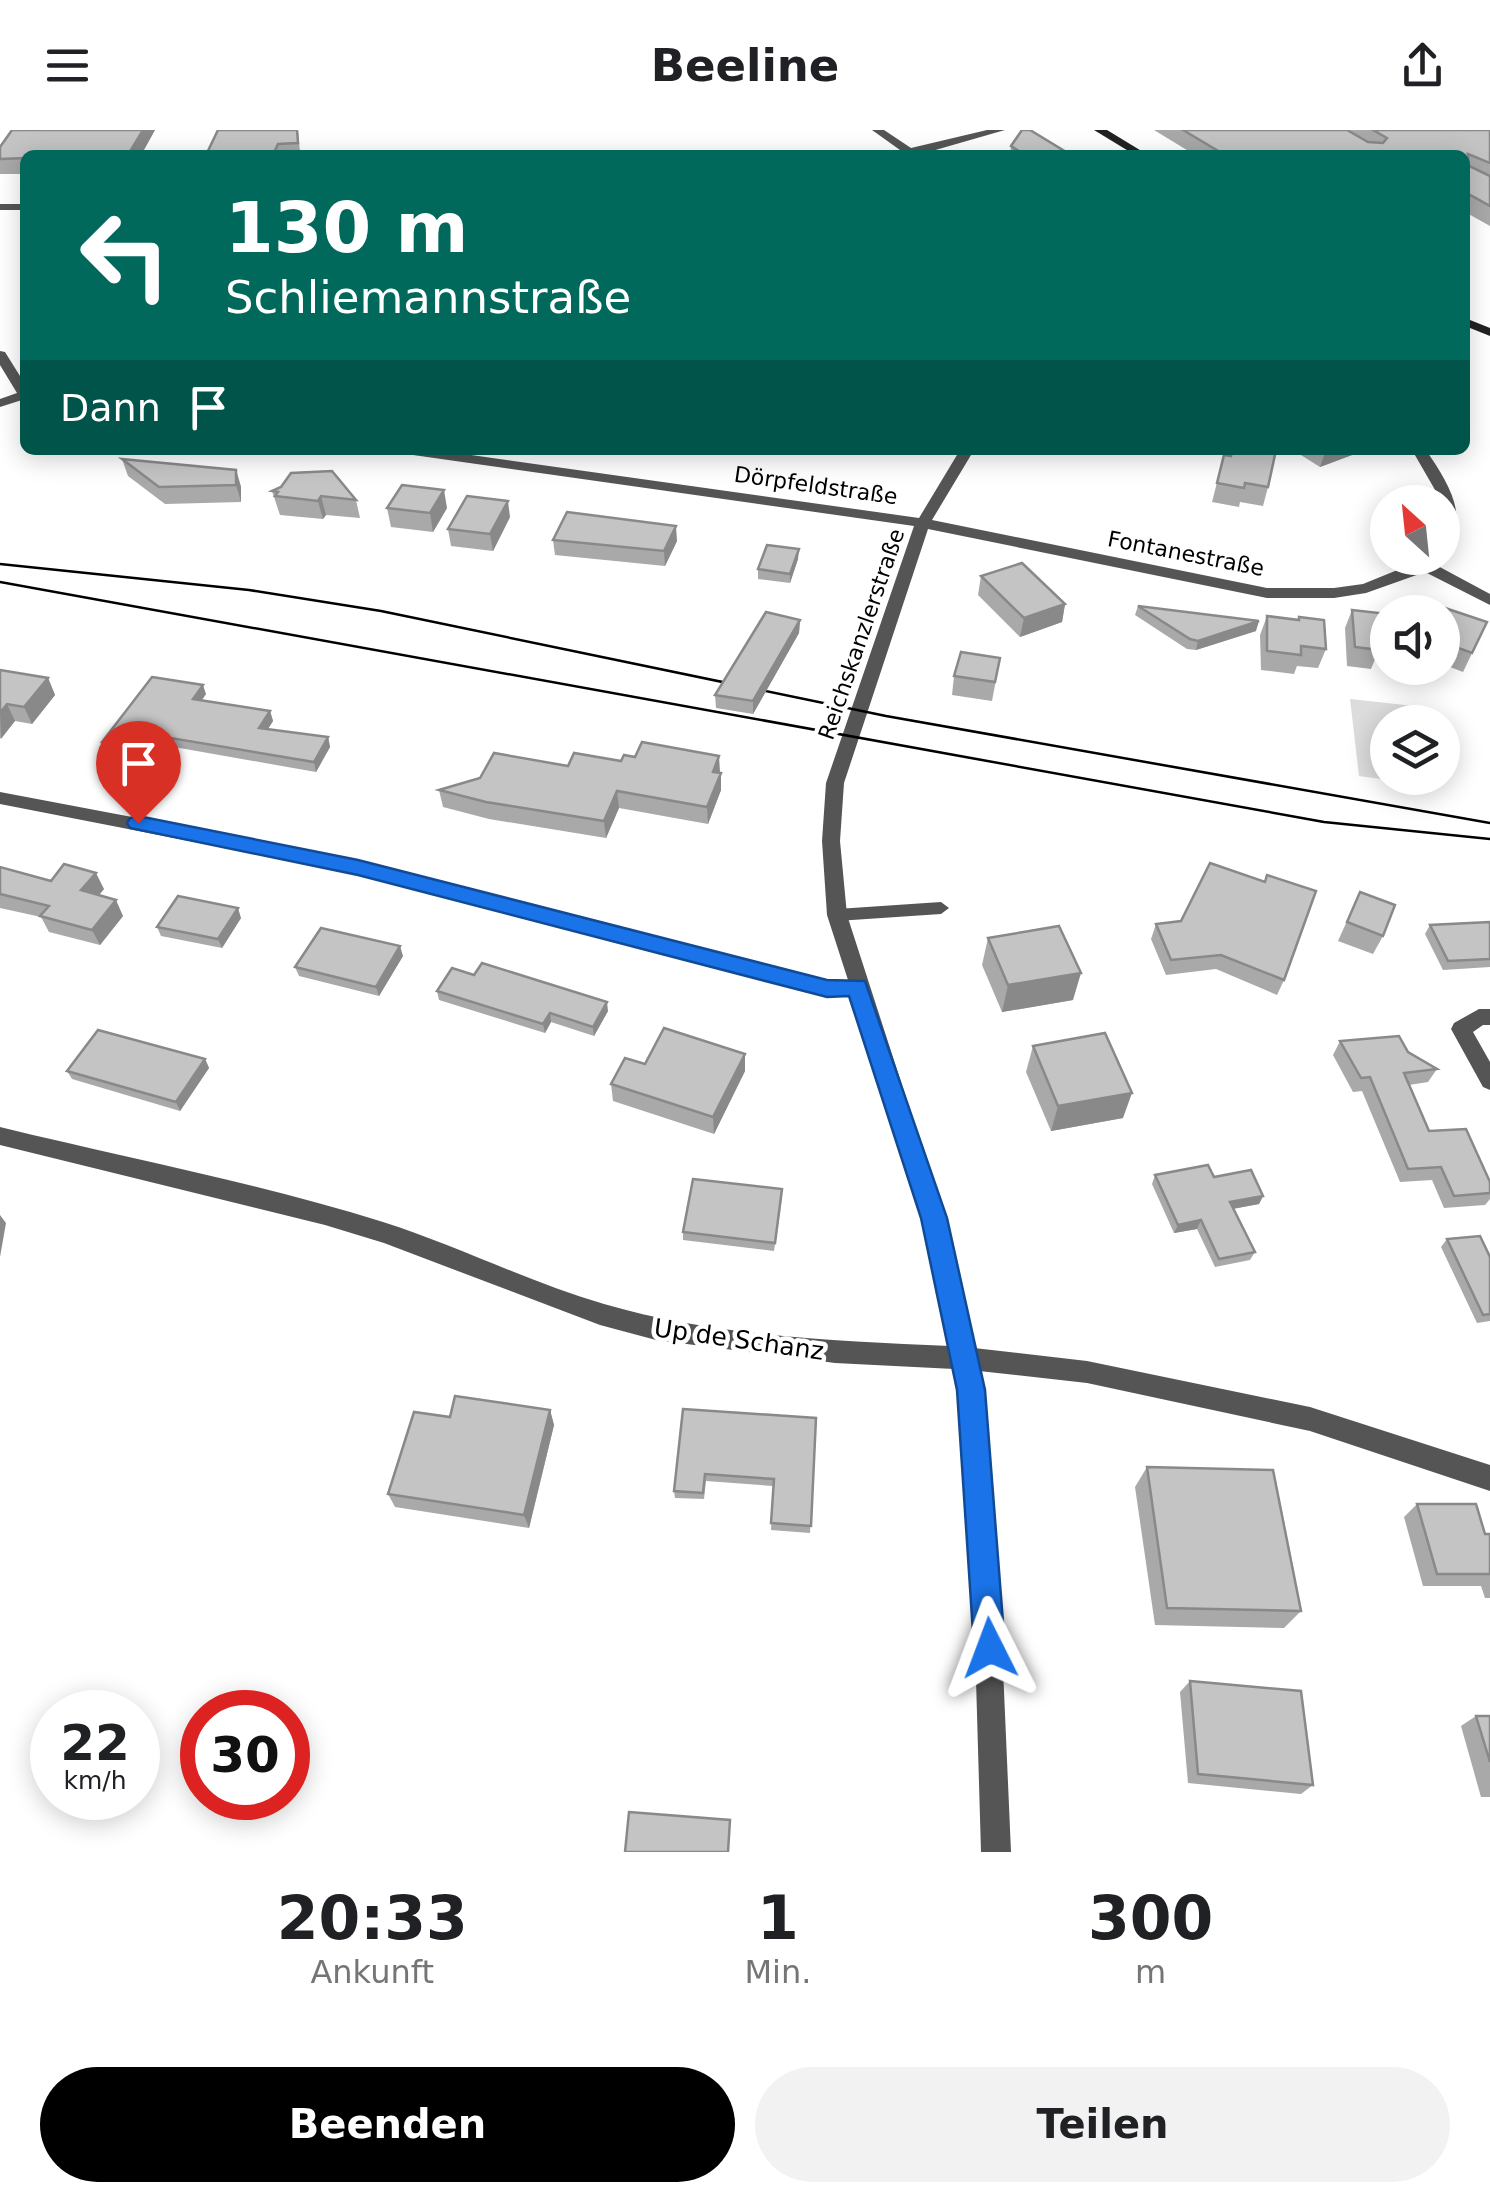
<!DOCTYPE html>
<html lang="de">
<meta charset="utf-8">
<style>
:root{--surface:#fff;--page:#f2f2f2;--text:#202124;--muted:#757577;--accent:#000}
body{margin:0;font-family:"DejaVu Sans",sans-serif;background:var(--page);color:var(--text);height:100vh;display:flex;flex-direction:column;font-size:38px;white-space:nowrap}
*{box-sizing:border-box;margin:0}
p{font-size:32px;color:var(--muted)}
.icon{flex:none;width:55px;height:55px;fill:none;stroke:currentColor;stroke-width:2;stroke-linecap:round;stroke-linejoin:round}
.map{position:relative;height:1722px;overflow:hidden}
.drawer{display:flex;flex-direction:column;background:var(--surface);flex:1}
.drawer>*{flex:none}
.top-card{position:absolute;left:20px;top:20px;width:1450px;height:305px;border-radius:15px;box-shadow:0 5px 25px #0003;background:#00695c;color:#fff;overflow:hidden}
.needle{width:65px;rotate:333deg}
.buttons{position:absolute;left:1370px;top:355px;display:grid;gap:20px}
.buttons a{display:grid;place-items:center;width:90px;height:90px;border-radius:50%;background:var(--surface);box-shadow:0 5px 25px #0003;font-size:50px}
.speed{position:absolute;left:30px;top:1560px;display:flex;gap:20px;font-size:50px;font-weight:700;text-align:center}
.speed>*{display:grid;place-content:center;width:130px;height:130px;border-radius:50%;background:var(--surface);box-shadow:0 5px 25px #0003;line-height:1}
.speed small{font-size:25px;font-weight:400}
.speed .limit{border:15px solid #d22;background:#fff;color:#111}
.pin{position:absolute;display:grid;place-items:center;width:85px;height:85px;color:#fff;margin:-102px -42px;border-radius:50% 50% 50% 0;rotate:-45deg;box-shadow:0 0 10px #0007}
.pin .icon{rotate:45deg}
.me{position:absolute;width:110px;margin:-55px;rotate:357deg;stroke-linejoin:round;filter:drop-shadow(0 0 8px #0008)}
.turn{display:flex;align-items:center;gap:35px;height:210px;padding:0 40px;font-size:45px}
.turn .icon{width:130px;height:130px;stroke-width:2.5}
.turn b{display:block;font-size:70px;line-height:85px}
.then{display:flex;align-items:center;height:95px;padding:0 40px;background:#0003;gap:20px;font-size:38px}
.eta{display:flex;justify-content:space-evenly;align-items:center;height:170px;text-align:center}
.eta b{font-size:60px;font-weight:700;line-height:70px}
.primary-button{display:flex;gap:20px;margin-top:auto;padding:20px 40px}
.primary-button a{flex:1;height:115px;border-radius:60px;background:var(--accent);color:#fff;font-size:40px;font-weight:700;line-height:115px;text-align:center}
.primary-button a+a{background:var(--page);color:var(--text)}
header{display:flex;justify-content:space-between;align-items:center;height:130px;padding:0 40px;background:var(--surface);font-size:45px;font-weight:700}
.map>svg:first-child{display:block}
</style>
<header><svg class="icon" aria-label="menu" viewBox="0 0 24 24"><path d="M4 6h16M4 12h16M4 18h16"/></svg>Beeline<svg class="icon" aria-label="share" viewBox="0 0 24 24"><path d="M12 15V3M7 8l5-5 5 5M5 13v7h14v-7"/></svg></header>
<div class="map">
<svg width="1490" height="1722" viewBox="0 0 1490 1722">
<rect width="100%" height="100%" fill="#fff"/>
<polygon fill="#dcdcdc" points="1350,569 1414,576 1417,592 1388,592 1388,648 1425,648 1426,655 1359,646"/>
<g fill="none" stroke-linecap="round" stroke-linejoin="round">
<polygon fill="#555" fill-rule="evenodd" points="941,772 949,778 941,784 837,791 829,785 837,779"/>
<g fill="#555" fill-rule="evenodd">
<polygon points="872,0 884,0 911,18 987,0 1005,0 918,25 888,25 900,20"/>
<rect x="0" y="74" width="25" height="6"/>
<polygon points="0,221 5,222 25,254 25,269 0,277 0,269 17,263 0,235"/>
<path d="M399,320h37l483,68 41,-68h14l-42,70 335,68h67l29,-4 64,-26 15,-2 -6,9 54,29v11l-65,-33 -59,21 -32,5h-67l-339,-69 -84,254 -4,58 7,74 98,303 29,130 113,13 223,46 180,58v26l-180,-60 -223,-48 -108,-12 20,205 12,276h-30l-8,-276 -14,-186 -5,-21 -119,-6 -179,-23 -56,-15 -216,-82 -59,-18 -325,-80v-18c127,31 258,56 383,95 75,24 146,60 221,82 109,32 232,37 346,42l-27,-128 -70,-223 -26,1 -468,-122 -359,-70v-12l359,68 468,120h21l-21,-65 -5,-74 4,-58 88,-257 -508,-72z"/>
<path d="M1412,320h14c22,33 44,65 21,103l-5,1v-52z"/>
<polygon points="1479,879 1490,879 1490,895 1483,895 1473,902 1490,932 1490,960 1483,957 1451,899 1454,893"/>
</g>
<g fill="#222" fill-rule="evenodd">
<polygon points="1094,0 1107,0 1148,25 1135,25"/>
<polygon points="1465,188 1490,198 1490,206 1465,196"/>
</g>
<g stroke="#000" stroke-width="2.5">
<polyline points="0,434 249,460 381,481 886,586 1490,693"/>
<polyline points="0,452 1324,692 1490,709"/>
</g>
</g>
<g fill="#a9a9a9">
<polygon points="155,0 141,25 25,25 25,44 0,44 0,17"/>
<polygon points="218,0 298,0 300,22 279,22"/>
<polygon points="1154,0 1490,0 1490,96 1465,82 1465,25 1195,25"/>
<polygon points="1011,16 1071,25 1010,25"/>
<polygon points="1293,320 1354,320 1352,325 1320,337"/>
<polygon points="1224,325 1268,357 1263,376 1240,372 1239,377 1212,372"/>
<polygon points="122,329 236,340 241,357 241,372 165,374 128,346"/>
<polygon points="272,361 356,370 360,388 326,385 323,389 280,385"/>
<polygon points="387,378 447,378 433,402 391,397"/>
<polygon points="510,387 493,421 451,416 448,399"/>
<polygon points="553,410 677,411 665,436 555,425"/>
<polygon points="798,429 790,453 758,449 758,439"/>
<polygon points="981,446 1065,474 1062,492 1020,507 978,465"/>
<polygon points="1138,476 1256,501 1196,520 1187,519 1135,485"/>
<polygon points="1352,480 1379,520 1371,539 1347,536 1345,498"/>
<polygon points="1442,482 1487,492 1463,542 1442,534"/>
<polygon points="1267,486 1298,490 1299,487 1326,519 1318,538 1297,536 1294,544 1261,540 1260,505"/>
<polygon points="800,490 799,503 753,584 716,578 715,565"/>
<polygon points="1000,528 992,571 952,565 954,546"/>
<polygon points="0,540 48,548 55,565 32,594 15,591 0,609"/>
<polygon points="206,564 202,570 270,581 273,591 268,599 328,607 330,617 316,642 157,614 146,629 106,622 102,612"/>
<polygon points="621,631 721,643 721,660 708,694 619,678 606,708 489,689 443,677 439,660 568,636"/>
<polygon points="0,737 51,751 104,759 99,765 123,786 100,815 49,802 41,787 0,778"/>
<polygon points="1265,752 1284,850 1277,865 1216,839 1166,845 1151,809 1156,794 1181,791"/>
<polygon points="1360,762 1383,806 1373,824 1338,811"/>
<polygon points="241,788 222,818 161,806 157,797"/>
<polygon points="1490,792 1490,837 1443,840 1425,804 1430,795"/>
<polygon points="988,808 1073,870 1002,882 982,835"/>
<polygon points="403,826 379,866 299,846 295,837"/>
<polygon points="474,845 608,881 594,906 551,892 545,903 439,870 437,861"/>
<polygon points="1340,911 1408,922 1437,939 1428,952 1409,955 1429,1001 1490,1052 1490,1069 1485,1075 1444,1078 1432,1050 1400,1052 1362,961 1353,962 1333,925"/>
<polygon points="1033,916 1123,988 1051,1001 1026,942"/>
<polygon points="205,929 209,938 180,981 72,949 67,941"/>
<polygon points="645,934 745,941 714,1004 613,971 611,954"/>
<polygon points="1155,1045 1214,1047 1263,1066 1259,1074 1233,1079 1255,1122 1250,1130 1215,1137 1197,1099 1174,1103 1152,1054"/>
<polygon points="782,1068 774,1121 683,1110 683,1102"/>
<polygon points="1447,1109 1490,1127 1490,1191 1477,1193 1441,1117"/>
<polygon points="550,1280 554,1295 529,1398 395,1377 388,1364 450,1287"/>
<polygon points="816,1288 810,1403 771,1400 773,1356 706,1351 704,1369 675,1368 674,1361"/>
<polygon points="1147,1337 1301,1481 1284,1498 1155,1495 1135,1357"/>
<polygon points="1417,1374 1485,1404 1490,1404 1490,1468 1485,1468 1481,1456 1423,1456 1404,1387"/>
<polygon points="1190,1551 1313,1655 1301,1664 1188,1653 1180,1562"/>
<polygon points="1476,1586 1490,1586 1490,1667 1481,1667 1461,1596"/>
</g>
<g fill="#898989">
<polygon points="143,0 155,0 141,25 128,25"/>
<polygon points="1326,320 1354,320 1352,325 1320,337"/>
<polygon points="236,340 241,357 241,372 236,355"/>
<polygon points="444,360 447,378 433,402 430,383"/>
<polygon points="321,366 326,385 323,389 318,371"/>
<polygon points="508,371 510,387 493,421 490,404"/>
<polygon points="676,396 677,411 665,436 664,421"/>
<polygon points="799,419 798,429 790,453 790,444"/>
<polygon points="1065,474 1062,492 1020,507 1024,488"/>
<polygon points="800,490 799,503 753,584 753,571"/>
<polygon points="1259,491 1256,501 1196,520 1198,511"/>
<polygon points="48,548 55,565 32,594 24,577"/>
<polygon points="203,555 206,564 196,578 193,569"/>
<polygon points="7,574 15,591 1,609 0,583"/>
<polygon points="270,581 273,591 262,608 259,598"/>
<polygon points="153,605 157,614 146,629 142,619"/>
<polygon points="328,607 330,617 316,642 314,632"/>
<polygon points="719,626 720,642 713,642"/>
<polygon points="721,643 721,660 708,694 707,677"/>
<polygon points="617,661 619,678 606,708 604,691"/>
<polygon points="96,743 104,759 89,777 81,760"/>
<polygon points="116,770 123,786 100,815 92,800"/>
<polygon points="238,778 241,788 222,818 218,809"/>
<polygon points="400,816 403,826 379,866 376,857"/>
<polygon points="1081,843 1073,870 1002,882 1008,855"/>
<polygon points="607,872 608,881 594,906 593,897"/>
<polygon points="550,883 551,892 545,903 543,894"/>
<polygon points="745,924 745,941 714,1004 713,987"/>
<polygon points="205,929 209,938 180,981 176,972"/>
<polygon points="1132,963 1123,988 1051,1001 1058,976"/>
<polygon points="1263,1066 1259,1074 1226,1080 1230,1072"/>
<polygon points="0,1085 6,1093 0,1127"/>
<polygon points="1201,1090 1197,1099 1174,1103 1178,1095"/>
<polygon points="550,1280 554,1295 529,1398 524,1385"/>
</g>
<g fill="#c4c4c4" stroke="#898989" stroke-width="2.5">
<polygon points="12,0 143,0 128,25 25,25 25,28 0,29 0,17"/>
<polygon points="218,0 297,0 298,13 278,14 273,25 206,25"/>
<polygon points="1022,0 1030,0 1071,25 1025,25 1011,16"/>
<polygon points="1183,0 1347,0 1368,12 1383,13 1387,8 1373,0 1490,0 1490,33 1468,24 1469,36 1490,46 1490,76 1465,62 1465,25 1225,25"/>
<polygon points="1232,320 1276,320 1268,357 1245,353 1244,358 1217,353 1224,325 1231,326"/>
<polygon points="122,329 236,340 236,355 159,357"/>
<polygon points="332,341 356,370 321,366 318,371 275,366 278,362 272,361 281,357 291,343"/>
<polygon points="402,355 444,360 430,383 387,378"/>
<polygon points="467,366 508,371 490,404 448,399"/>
<polygon points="567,382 676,396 664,421 553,410"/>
<polygon points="767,415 799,419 790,444 758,439"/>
<polygon points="1022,433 1065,474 1024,488 981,446"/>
<polygon points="1138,476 1259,491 1198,511 1190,509"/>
<polygon points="1439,476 1487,492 1472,523 1442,512 1442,482 1436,482"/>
<polygon points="1352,480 1388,484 1379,520 1355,517"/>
<polygon points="766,482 800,490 753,571 715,565"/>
<polygon points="1267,486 1299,490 1299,487 1324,490 1326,519 1301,516 1301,525 1267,521"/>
<polygon points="961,522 1000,528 995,552 954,546"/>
<polygon points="0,540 48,548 24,577 7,574 0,583"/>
<polygon points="152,547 203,555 193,569 270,581 259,598 328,607 314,632 153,605 142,619 102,612"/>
<polygon points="642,612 719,626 713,642 721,643 707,677 617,661 604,691 486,672 439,660 480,648 494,623 568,636 574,623 621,631 624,625 635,627"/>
<polygon points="1210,733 1265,752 1267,745 1316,761 1284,850 1221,825 1171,830 1156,794 1181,791"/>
<polygon points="64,734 96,743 81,760 116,770 92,800 40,786 49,776 0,764 0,737 51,751"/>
<polygon points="1360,762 1395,775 1383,806 1347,792"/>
<polygon points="178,766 238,778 218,809 157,797"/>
<polygon points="1490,792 1490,829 1448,831 1430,795"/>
<polygon points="1059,796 1081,843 1008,855 988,808"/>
<polygon points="321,798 400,816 376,857 295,837"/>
<polygon points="482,833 607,872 593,897 550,883 543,894 437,861 452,838 474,845"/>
<polygon points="664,898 745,924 713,987 611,954 625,928 645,934"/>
<polygon points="98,900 205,929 176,972 67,941"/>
<polygon points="1105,903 1132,963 1058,976 1033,916"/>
<polygon points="1399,906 1408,922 1437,939 1404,943 1429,1001 1466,999 1490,1052 1490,1063 1454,1066 1441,1037 1408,1039 1370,947 1361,948 1340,911"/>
<polygon points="1208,1035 1214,1047 1251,1040 1263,1066 1230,1072 1255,1122 1219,1129 1201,1090 1178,1095 1155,1045"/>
<polygon points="693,1049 782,1059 775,1113 683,1102"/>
<polygon points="1480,1106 1490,1127 1490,1184 1483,1185 1447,1109"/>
<polygon points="455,1266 550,1280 524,1385 388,1364 414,1282 450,1287"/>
<polygon points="683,1279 816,1288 811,1396 771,1393 774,1349 705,1344 703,1363 674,1361"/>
<polygon points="1147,1337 1273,1340 1301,1481 1167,1478"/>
<polygon points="1417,1374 1476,1374 1485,1404 1490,1404 1490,1444 1437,1444"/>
<polygon points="1190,1551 1301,1561 1313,1655 1198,1644"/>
<polygon points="1476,1586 1490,1586 1490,1632"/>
<polygon points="629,1682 730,1690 728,1722 625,1722"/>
</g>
<polygon fill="#1a73e8" stroke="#114b97" stroke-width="2.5" points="138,686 358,730 827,850 865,851 947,1088 985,1260 1005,1518 1001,1529 990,1534 979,1529 974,1518 957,1260 921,1088 849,866 827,867 358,745 130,698 127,693 130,688"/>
<g text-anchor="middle" stroke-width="9" stroke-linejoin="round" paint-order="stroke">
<g font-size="22" fill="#000" stroke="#fff">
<text transform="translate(816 355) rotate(8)" y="8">Dörpfeldstraße</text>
<text transform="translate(1186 423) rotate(11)" y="8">Fontanestraße</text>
<text transform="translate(861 504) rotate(-71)" y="8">Reichskanzlerstraße</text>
</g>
<g font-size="25" fill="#000" stroke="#fff">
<text transform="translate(739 1209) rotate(8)" y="9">Up de Schanz</text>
</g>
</g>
</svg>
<div class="buttons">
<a><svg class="needle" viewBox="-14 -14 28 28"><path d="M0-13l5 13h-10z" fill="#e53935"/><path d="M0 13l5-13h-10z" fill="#757577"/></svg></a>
<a><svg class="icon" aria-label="sound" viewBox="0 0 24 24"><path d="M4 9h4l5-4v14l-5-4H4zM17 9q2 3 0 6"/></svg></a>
<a><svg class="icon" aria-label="layers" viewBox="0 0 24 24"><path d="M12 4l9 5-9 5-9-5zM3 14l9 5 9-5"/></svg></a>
</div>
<div class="speed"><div>22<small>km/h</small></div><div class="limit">30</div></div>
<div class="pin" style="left:138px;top:693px;background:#d93025"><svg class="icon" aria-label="arrive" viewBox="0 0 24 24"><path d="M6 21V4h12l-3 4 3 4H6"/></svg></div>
<svg class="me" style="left:990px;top:1518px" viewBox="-20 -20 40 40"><path d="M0-17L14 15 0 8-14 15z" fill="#1a73e8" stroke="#fff" stroke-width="4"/></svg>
<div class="top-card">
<div class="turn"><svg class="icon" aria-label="left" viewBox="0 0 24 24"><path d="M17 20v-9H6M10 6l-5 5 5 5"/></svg><div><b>130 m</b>Schliemannstraße</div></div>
<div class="then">Dann<svg class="icon" aria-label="arrive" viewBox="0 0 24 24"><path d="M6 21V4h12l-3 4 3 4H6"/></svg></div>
</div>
</div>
<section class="drawer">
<div class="eta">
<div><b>20:33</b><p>Ankunft</p></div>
<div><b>1</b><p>Min.</p></div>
<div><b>300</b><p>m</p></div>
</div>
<div class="primary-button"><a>Beenden</a><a>Teilen</a></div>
</section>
